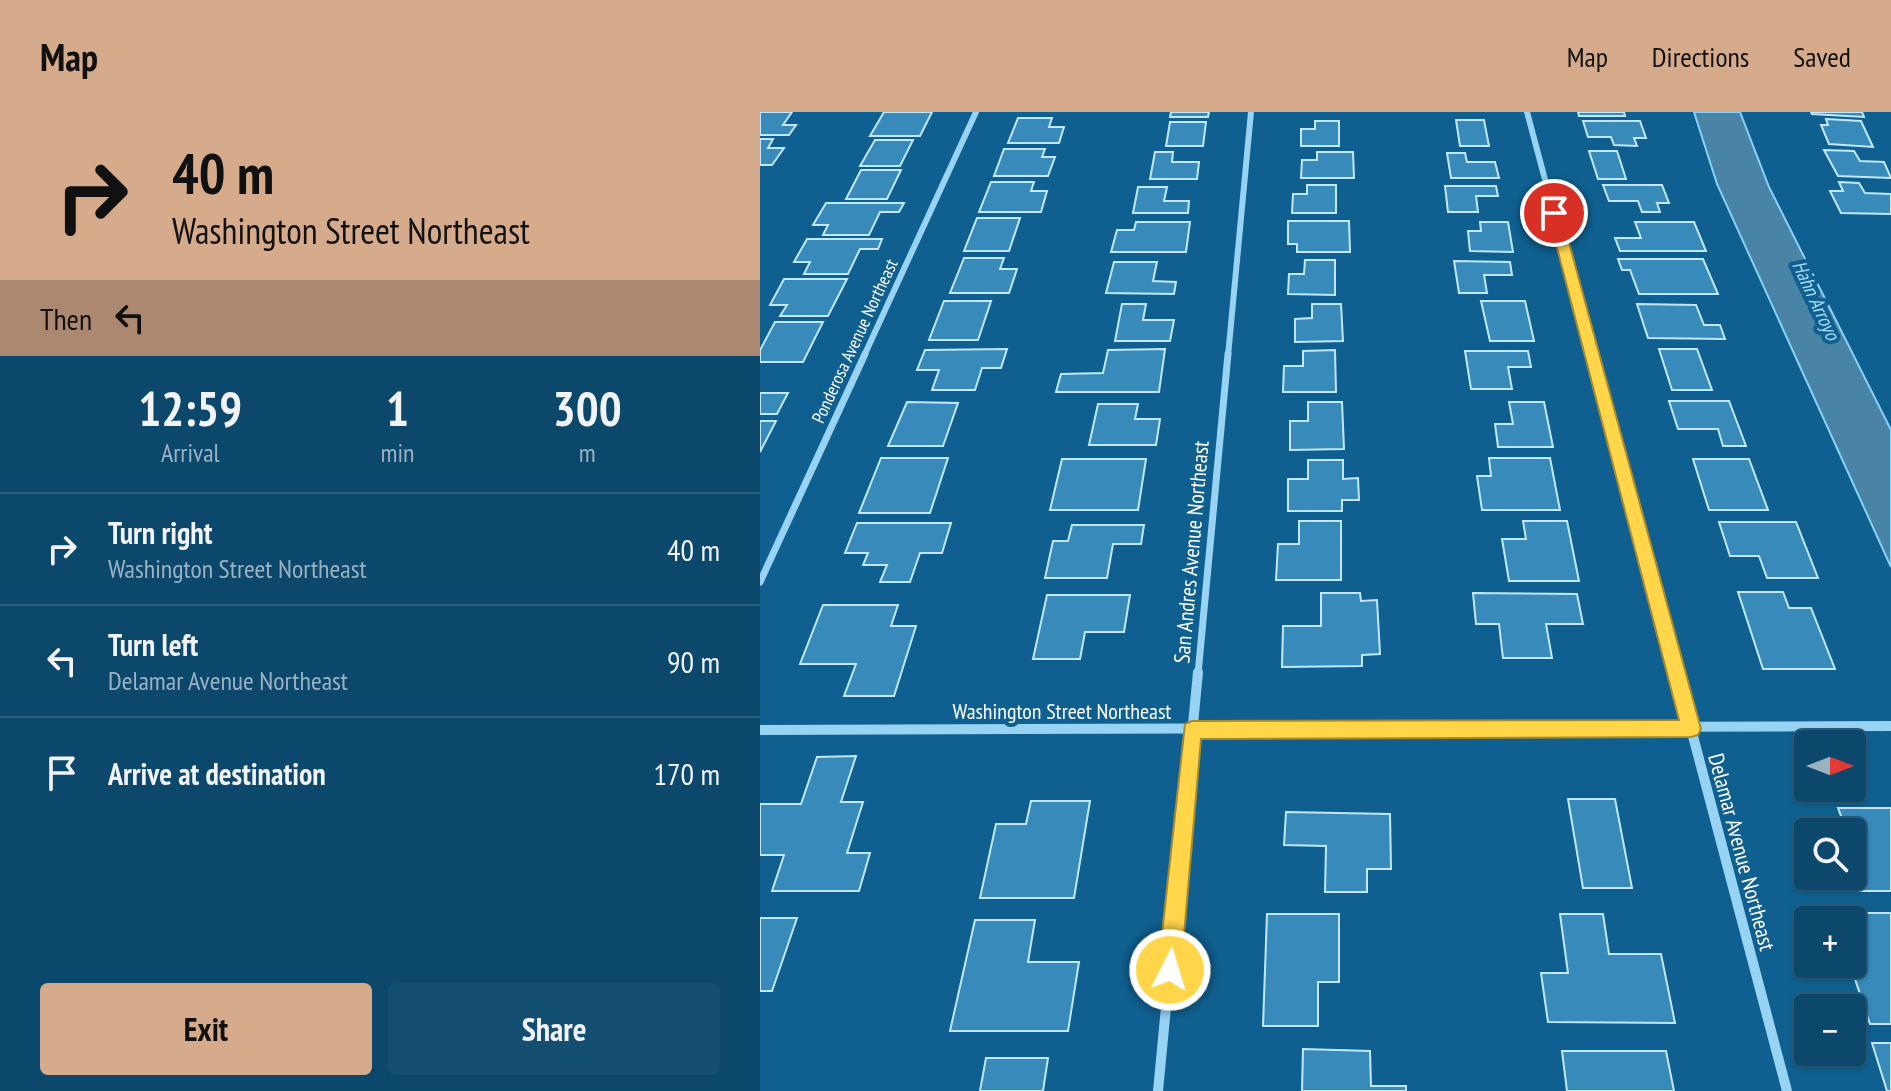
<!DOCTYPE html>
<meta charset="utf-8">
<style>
:root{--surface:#0b486c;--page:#144f72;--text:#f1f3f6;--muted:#9ab2c2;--line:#2b607f;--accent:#d6ab8b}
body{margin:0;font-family:"PT Sans Narrow",sans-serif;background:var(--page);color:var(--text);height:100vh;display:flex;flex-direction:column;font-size:30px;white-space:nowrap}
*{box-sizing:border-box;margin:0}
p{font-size:26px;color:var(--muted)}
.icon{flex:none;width:44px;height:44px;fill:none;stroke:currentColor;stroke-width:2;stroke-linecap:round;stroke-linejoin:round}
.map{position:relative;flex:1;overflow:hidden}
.drawer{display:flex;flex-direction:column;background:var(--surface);width:760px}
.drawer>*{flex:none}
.hud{background:#d6ab8b;color:#111;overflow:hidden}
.needle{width:52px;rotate:90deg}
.fabs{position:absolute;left:1034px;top:618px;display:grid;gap:16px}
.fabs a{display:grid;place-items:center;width:72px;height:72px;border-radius:8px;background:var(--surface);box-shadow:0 2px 6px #0004,0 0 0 2px var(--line);font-size:40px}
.pin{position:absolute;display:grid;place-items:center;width:68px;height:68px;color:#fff;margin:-34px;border:4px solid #fff;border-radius:50%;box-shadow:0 2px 8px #0007}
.me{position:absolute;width:88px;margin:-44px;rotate:5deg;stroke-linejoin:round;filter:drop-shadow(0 0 6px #0008)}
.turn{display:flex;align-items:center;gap:28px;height:168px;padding:0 40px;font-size:36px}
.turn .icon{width:104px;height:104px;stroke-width:2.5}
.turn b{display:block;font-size:56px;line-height:68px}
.then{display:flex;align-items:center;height:76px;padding:0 40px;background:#0003;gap:16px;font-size:30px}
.eta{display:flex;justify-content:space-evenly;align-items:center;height:136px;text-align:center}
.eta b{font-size:48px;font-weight:800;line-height:56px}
.action{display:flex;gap:16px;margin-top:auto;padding:16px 40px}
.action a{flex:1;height:92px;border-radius:8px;background:var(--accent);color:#111;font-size:32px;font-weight:800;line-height:92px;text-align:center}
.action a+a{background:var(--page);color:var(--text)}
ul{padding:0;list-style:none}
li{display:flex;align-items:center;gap:24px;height:112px;padding:0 40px;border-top:2px solid var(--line)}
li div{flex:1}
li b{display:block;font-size:30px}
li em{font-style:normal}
header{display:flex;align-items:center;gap:48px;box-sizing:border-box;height:112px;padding:0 40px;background:var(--accent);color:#111}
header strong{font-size:38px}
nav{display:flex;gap:44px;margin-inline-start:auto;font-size:28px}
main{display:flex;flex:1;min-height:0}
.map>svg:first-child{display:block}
</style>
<header>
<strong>Map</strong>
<nav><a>Map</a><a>Directions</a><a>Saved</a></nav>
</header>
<main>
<section class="drawer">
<div class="hud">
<div class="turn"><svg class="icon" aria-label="right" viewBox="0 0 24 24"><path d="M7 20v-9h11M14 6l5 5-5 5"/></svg><div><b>40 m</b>Washington Street Northeast</div></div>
<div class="then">Then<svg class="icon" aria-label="left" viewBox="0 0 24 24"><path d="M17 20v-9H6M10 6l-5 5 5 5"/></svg></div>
</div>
<div class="eta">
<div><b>12:59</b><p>Arrival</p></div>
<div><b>1</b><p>min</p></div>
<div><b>300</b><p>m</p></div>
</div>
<ul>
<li><svg class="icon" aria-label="right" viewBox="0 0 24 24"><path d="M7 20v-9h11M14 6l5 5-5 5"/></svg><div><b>Turn right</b><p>Washington Street Northeast</p></div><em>40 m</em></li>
<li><svg class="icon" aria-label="left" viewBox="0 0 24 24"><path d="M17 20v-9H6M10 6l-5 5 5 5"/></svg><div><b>Turn left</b><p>Delamar Avenue Northeast</p></div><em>90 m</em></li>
<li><svg class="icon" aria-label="arrive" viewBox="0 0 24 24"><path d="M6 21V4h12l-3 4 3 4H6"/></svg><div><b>Arrive at destination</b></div><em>170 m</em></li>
</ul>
<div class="action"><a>Exit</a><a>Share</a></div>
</section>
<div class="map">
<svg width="1131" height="979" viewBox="0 0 1131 979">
<rect width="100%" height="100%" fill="#0f6090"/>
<polygon fill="#4984a7" stroke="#89d1f7" stroke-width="2" points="934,0 980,0 1009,75 1131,318 1131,455 957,72"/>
<g fill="#378ab9" stroke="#c0e8fe" stroke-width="2">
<polygon points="0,0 32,0 23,13 36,13 29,23 0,23"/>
<polygon points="124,0 172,0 160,24 110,24"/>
<polygon points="411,0 449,0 448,5 410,5"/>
<polygon points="818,0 864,0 865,4 819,4"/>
<polygon points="1051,0 1102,0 1104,5 1052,2"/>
<polygon points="258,6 292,6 289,15 304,15 299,31 248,31"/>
<polygon points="1066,7 1101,9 1113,35 1069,32 1061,13 1068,13"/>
<polygon points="696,8 724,8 729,34 700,34"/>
<polygon points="555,9 579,9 579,34 541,34 541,17 555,17"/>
<polygon points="823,9 880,9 886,26 874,26 877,34 854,33 851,25 828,25"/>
<polygon points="410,10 446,10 443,34 406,34"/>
<polygon points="0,27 13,27 8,36 24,36 12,53 0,53"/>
<polygon points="115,28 153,28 140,54 100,54"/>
<polygon points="244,37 285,37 282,45 295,45 288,64 234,64"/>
<polygon points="1064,38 1094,39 1100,49 1124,50 1131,66 1078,64"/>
<polygon points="829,39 857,39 866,67 838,67"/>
<polygon points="395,40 413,40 412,50 439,50 437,67 390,67"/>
<polygon points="557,40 593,40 594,66 541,66 542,48 557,48"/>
<polygon points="687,41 705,41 707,50 735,50 739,66 691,66"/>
<polygon points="101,58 141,58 127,87 86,87"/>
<polygon points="231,70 274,70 271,79 287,79 281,100 219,100"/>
<polygon points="1079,70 1099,71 1105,81 1131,82 1131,102 1081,101 1070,79 1083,79"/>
<polygon points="547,73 576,73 576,101 532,101 533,82 547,82"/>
<polygon points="843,73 902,73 909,91 897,91 900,100 882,100 878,89 849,89"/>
<polygon points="685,74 736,74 738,84 716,84 718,100 688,100"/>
<polygon points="378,75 407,75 404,89 429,89 428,101 373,101"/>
<polygon points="66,91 144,91 139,100 120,100 109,123 63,123 68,113 53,113"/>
<polygon points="217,106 260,106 249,139 204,139"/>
<polygon points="528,109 589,109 590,140 537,140 537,132 528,132"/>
<polygon points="376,110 430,110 426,140 351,140 357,118 374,118"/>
<polygon points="720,110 748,110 753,140 710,139 708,119 721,119"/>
<polygon points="875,110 934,110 946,139 860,139 855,126 881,126"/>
<polygon points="47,127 122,127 118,137 100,137 88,162 44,162 50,150 34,150"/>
<polygon points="204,146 244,146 240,157 257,157 249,181 190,181"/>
<polygon points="858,147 943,147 958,182 879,182 870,158 862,158"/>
<polygon points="545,148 575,148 575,183 528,182 529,162 544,162"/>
<polygon points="694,149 750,150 752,163 724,163 727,181 699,181"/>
<polygon points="354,150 397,150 393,169 416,170 414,182 346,181"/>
<polygon points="24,167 87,167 68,204 20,204 27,193 10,193"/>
<polygon points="184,189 231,189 218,228 169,228"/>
<polygon points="721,189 765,189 774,229 730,229"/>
<polygon points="362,192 386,192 383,208 414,208 410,229 355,229"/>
<polygon points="552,192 581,192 583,229 535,230 535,207 552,206"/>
<polygon points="877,192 936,193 944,213 960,213 965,227 888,226"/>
<polygon points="15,210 63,210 43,250 0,250 0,238"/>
<polygon points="247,237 241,256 222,256 215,278 172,278 179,258 157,258 165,238"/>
<polygon points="405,237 399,280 296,280 301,262 343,261 348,238"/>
<polygon points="899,237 937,237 952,278 912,278"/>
<polygon points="575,238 576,280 523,280 524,254 543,254 543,239"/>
<polygon points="705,239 768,239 771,255 748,255 752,277 711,277"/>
<polygon points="0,281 28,281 17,302 0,302"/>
<polygon points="909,289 969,289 986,334 963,334 958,317 918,317"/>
<polygon points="147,290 198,291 183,334 128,334"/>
<polygon points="548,290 582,290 584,337 530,338 530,309 548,309"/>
<polygon points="749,290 784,290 793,335 738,335 735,312 753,312"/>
<polygon points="338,292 378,292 375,307 400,307 396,333 329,333"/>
<polygon points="0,309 16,309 0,340"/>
<polygon points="121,346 188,346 170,401 99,401"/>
<polygon points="729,346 790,346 800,398 722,398 717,364 731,364"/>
<polygon points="302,347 386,347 378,398 290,398"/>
<polygon points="933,347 989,347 1008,398 949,398"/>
<polygon points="548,348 583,348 583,367 598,366 599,388 582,388 582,399 528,399 528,367 548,367"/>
<polygon points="539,409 581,409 581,468 516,468 518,432 539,432"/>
<polygon points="763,409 807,409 819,469 749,469 742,427 766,427"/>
<polygon points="959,410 1036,410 1058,466 1007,466 999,444 970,444"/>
<polygon points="97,411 191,411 182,441 160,441 150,470 120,470 127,453 103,453 108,441 85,441"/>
<polygon points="312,413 384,413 381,432 353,432 347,466 285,466 293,429 308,429"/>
<polygon points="978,480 1023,480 1029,496 1051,496 1075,557 1003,557"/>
<polygon points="561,481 600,481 601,489 617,488 620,542 602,543 602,554 522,555 523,514 561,514"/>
<polygon points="713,481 817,482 823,512 786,512 792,546 743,546 739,512 716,512"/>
<polygon points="287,483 370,483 364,520 325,520 320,547 273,547"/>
<polygon points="63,493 138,493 131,514 156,514 134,584 84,584 96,552 40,552"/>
<polygon points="96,644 81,690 103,690 87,741 110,741 99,779 12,779 24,743 0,743 0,692 41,692 57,645"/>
<polygon points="808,687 855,687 872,776 823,776"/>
<polygon points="271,689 330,689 314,786 220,786 236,712 266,712"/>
<polygon points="1078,696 1131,696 1131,779 1074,779 1069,764 1092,764 1092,748 1096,748 1092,720 1087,720"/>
<polygon points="526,700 630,702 631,757 607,757 607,780 565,780 566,734 524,733"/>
<polygon points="1074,801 1131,801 1131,912 1110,912 1090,852 1092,808 1076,808"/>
<polygon points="507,802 579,802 579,870 558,870 558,914 503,914"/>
<polygon points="800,802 843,802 849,842 901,842 915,911 788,910 781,861 808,861"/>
<polygon points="0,806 37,806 12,879 0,879"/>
<polygon points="215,808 275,808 268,850 319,850 308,919 190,919"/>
<polygon points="1112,931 1131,931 1131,979 1127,979"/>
<polygon points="543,937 610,939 611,974 646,974 646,979 542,979"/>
<polygon points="802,939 906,939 914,979 807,979"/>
<polygon points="226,946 288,946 283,979 220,979"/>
</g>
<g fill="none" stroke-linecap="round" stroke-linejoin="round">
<g stroke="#98d3f4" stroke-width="6">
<polyline points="767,0 832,244"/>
<polyline points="104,244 216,0"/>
<polyline points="468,244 491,0"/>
</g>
<g stroke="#98d3f4" stroke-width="7">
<polyline points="831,242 916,562"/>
<polyline points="0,470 105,242"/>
<polyline points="438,562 468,242"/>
</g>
<g stroke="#98d3f4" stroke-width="10">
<polyline points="916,560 1027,979"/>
<polyline points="0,618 1131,614"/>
<polyline points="398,979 438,560"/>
</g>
</g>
<polygon fill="#ffd54a" stroke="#a68a30" stroke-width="2" points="794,97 801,101 941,617 938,623 931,625 441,627 421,858 418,867 410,870 401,867 398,858 425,612 432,609 919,608 788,101"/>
<g text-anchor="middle" stroke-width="8" stroke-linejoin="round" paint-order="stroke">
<g font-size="18" fill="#fff" stroke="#0f6090">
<text transform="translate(95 229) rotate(-65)" y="6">Ponderosa Avenue Northeast</text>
</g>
<g font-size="20" font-style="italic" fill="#a4dcfb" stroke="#0f6090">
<text transform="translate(1056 188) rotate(65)" y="7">Hahn Arroyo</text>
</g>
<g font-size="22" fill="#fff" stroke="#0f6090">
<text transform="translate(431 440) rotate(-85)" y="8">San Andres Avenue Northeast</text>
<text x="302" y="607">Washington Street Northeast</text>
<text transform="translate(982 740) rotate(75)" y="8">Delamar Avenue Northeast</text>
</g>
</g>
</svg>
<div class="fabs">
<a><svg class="needle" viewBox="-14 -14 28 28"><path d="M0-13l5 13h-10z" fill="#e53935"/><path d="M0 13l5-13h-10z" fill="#9ab2c2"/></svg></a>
<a><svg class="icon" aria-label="search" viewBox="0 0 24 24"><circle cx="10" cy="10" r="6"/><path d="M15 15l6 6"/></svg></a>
<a>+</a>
<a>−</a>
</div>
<div class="pin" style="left:794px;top:101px;background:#d93025"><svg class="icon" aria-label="arrive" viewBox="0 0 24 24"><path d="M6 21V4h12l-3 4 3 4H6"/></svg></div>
<svg class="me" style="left:410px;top:858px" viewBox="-20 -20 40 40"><circle r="17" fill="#ffd54a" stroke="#fff" stroke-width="3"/><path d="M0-11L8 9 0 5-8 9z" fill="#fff"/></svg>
</div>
</main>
